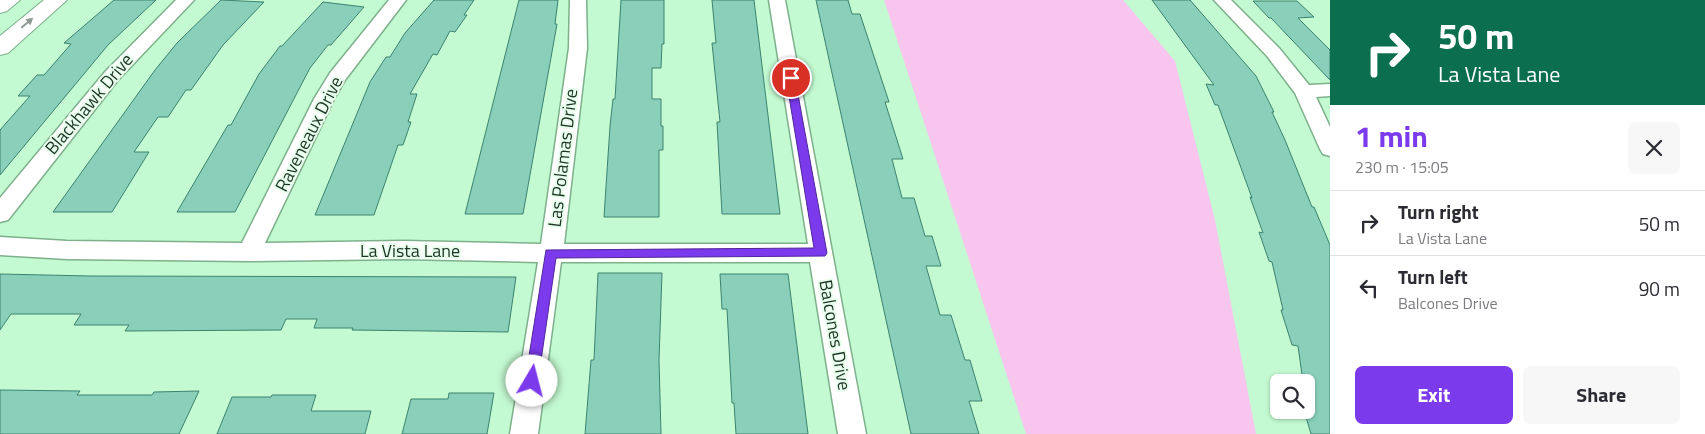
<!DOCTYPE html>
<meta charset="utf-8">
<style>
:root{--surface:#fff;--page:#f7f7f7;--text:#2b2b33;--muted:#7c7c81;--line:#e1e1e2;--accent:#7c3aed}
body{margin:0;font-family:"Titillium Web",sans-serif;background:var(--page);color:var(--text);height:100vh;display:flex;flex-direction:column;font-size:19px;white-space:nowrap}
*{box-sizing:border-box;margin:0}
p{font-size:16px;color:var(--muted)}
.icon{flex:none;width:28px;height:28px;fill:none;stroke:currentColor;stroke-width:2;stroke-linecap:round;stroke-linejoin:round}
.map{position:relative;flex:1;overflow:hidden}
.details{display:flex;flex-direction:column;background:var(--surface);width:375px}
.details>*{flex:none}
.guide{background:#0b6e4f;color:#fff;overflow:hidden}
.buttons{position:absolute;left:1270px;top:374px;display:grid;gap:10px}
.buttons a{display:grid;place-items:center;width:45px;height:45px;border-radius:8px;background:var(--surface);box-shadow:0 1px 4px #0004;font-size:25px}
.pin{position:absolute;display:grid;place-items:center;width:42px;height:42px;color:#fff;margin:-21px;border:2px solid #fff;border-radius:50%;box-shadow:0 1px 5px #0007}
.me{position:absolute;width:55px;margin:-28px;rotate:8deg;stroke-linejoin:round;filter:drop-shadow(0 0 4px #0008)}
.turn{display:flex;align-items:center;gap:18px;height:105px;padding:0 25px;font-size:22px}
.turn .icon{width:65px;height:65px;stroke-width:2.5}
.turn b{display:block;font-size:35px;line-height:42px}
.round{display:grid;place-items:center;flex:none;width:52px;height:52px;border-radius:8px;background:var(--page)}
.head{display:flex;align-items:center;justify-content:space-between;height:85px;padding:0 25px}
h1{font-size:30px;font-weight:700;line-height:38px;color:var(--accent)}
.primary-button{display:flex;gap:10px;margin-top:auto;padding:10px 25px}
.primary-button a{flex:1;height:58px;border-radius:8px;background:var(--accent);color:#fff;font-size:20px;font-weight:700;line-height:58px;text-align:center}
.primary-button a+a{background:var(--page);color:var(--text)}
ul{padding:0;list-style:none}
li{display:flex;align-items:center;gap:15px;height:65px;padding:0 25px;border-top:1px solid var(--line)}
li div{flex:1}
li b{display:block;font-size:19px}
li em{font-style:normal}
main{display:flex;flex:1;min-height:0}
.map>svg:first-child{display:block}
</style>
<main>
<div class="map">
<svg width="1330" height="434" viewBox="0 0 1330 434">
<rect width="100%" height="100%" fill="#c3fad1"/>
<polygon fill="#f8c5ef" points="884,0 1123,0 1175,61 1215,220 1256,434 1026,434"/>
<g fill="#89cfb9" stroke="#3c836f">
<polygon points="114,0 156,0 108,45 0,175 0,130 30,96 18,96 37,75 44,75 71,44 64,43"/>
<polygon points="221,0 264,2 223,45 191,90 186,90 168,117 158,117 134,152 149,152 112,212 53,212 155,70 177,43"/>
<polygon points="434,0 474,0 464,15 467,15 455,32 450,31 437,55 433,54 410,94 417,94 408,122 411,122 403,145 398,145 374,215 315,215 370,82 386,57 390,57 405,33"/>
<polygon points="519,0 558,0 555,24 557,24 523,214 465,214"/>
<polygon points="621,0 664,0 664,44 662,44 661,68 652,68 652,99 661,99 661,126 663,126 663,150 659,150 659,217 604,217 610,126 613,99 615,99"/>
<polygon points="712,0 754,0 780,214 722,214 717,122 720,122 712,43 716,43"/>
<polygon points="816,0 848,0 852,14 860,14 889,102 885,102 903,159 892,159 902,198 914,198 925,236 932,236 941,266 926,266 940,315 951,315 965,360 970,360 982,401 969,401 979,434 911,434"/>
<polygon points="1152,0 1190,0 1256,76 1274,112 1272,112 1285,140 1312,207 1314,207 1330,245 1330,434 1311,434 1304,410 1308,410 1306,382 1303,382 1298,346 1292,345 1281,310 1283,310 1272,262 1269,261 1259,232 1263,233 1250,197 1252,198 1218,105 1215,105 1206,84 1214,85"/>
<polygon points="1253,1 1297,1 1314,17 1298,18 1330,50 1330,80 1271,18 1269,18"/>
<polygon points="323,2 364,7 331,45 328,45 310,68 235,212 177,212 228,125 231,125 259,74 280,46 282,46"/>
<polygon points="598,273 662,273 659,360 661,434 585,434 591,360 594,360"/>
<polygon points="0,274 90,276 516,277 508,332 352,330 353,328 314,328 317,319 286,319 281,330 125,331 129,325 74,325 81,314 11,314 0,330"/>
<polygon points="720,274 788,274 808,434 736,434 734,403 732,403 727,309 722,309"/>
<polygon points="0,390 80,391 77,395 152,395 154,392 199,391 179,434 0,434"/>
<polygon points="449,393 494,393 487,434 402,434 411,399 448,399"/>
<polygon points="272,395 316,395 311,411 371,411 365,434 217,434 232,397 271,397"/>
</g>
<g fill="none" stroke-linecap="round" stroke-linejoin="round">
<g stroke="#7db08b" stroke-width="3">
<g id="street">
<polygon points="176,0 194,0 118,80 8,220 0,222 0,198 105,72"/>
<polygon points="389,0 406,0 345,80 334,99 265,243 404,241 541,244 569,48 570,0 586,0 587,48 564,244 808,244 769,0 785,0 866,434 838,434 810,262 561,262 538,434 510,434 538,262 404,259 249,261 67,259 0,255 0,237 67,241 242,243 314,99 330,73"/>
<polygon points="1214,0 1231,0 1279,48 1309,85 1330,84 1330,96 1316,97 1330,127 1330,156 1323,154 1320,149 1295,93 1267,56"/>
</g>
</g>
<g stroke="#7db08b" stroke-width="2">
<g id="secondary">
<polygon points="0,0 20,0 7,11 0,13"/>
<polygon points="44,0 67,0 8,53 0,55 0,36"/>
</g>
</g>
<use href="#street" fill="#fff" fill-rule="evenodd"/>
<use href="#secondary" fill="#fff" fill-rule="evenodd"/>
</g>
<defs><path id="oneway-solid" d="M-6-.8H1V-3.2L6.5 0L1 3.2V.8H-6Z" transform="scale(1.25)"/></defs>
<use fill="#8e9992" href="#oneway-solid" transform="translate(27 23) rotate(-40)"/>
<polygon fill="#7c3aed" stroke="#51269a" points="791,75 795,78 827,253 825,256 556,258 538,381 536,385 532,387 527,385 525,381 546,250 814,248 786,78"/>
<g text-anchor="middle" stroke-width="4" stroke-linejoin="round" paint-order="stroke">
<g font-size="18" fill="#1e3324" stroke="#e8feed">
<text transform="translate(89 104) rotate(-50)" y="6">Blackhawk Drive</text>
<text transform="translate(309 134) rotate(-63)" y="6">Raveneaux Drive</text>
<text transform="translate(563 158) rotate(-83)" y="6">Las Polamas Drive</text>
<text x="410" y="257">La Vista Lane</text>
<text transform="translate(835 335) rotate(80)" y="6">Balcones Drive</text>
</g>
</g>
</svg>
<div class="buttons">
<a><svg class="icon" aria-label="search" viewBox="0 0 24 24"><circle cx="10" cy="10" r="6"/><path d="M15 15l6 6"/></svg></a>
</div>
<div class="pin" style="left:791px;top:78px;background:#d93025"><svg class="icon" aria-label="arrive" viewBox="0 0 24 24"><path d="M6 21V4h12l-3 4 3 4H6"/></svg></div>
<svg class="me" style="left:532px;top:381px" viewBox="-20 -20 40 40"><circle r="19" fill="#fff"/><path d="M0-13L10 11 0 6-10 11z" fill="#7c3aed"/></svg>
</div>
<section class="details">
<div class="guide">
<div class="turn"><svg class="icon" aria-label="right" viewBox="0 0 24 24"><path d="M7 20v-9h11M14 6l5 5-5 5"/></svg><div><b>50 m</b>La Vista Lane</div></div>
</div>
<div class="head"><div><h1>1 min</h1><p>230 m · 15:05</p></div><a class="round"><svg class="icon" aria-label="close" viewBox="0 0 24 24"><path d="M6 6l12 12M18 6L6 18"/></svg></a></div>
<ul>
<li><svg class="icon" aria-label="right" viewBox="0 0 24 24"><path d="M7 20v-9h11M14 6l5 5-5 5"/></svg><div><b>Turn right</b><p>La Vista Lane</p></div><em>50 m</em></li>
<li><svg class="icon" aria-label="left" viewBox="0 0 24 24"><path d="M17 20v-9H6M10 6l-5 5 5 5"/></svg><div><b>Turn left</b><p>Balcones Drive</p></div><em>90 m</em></li>
</ul>
<div class="primary-button"><a>Exit</a><a>Share</a></div>
</section>
</main>
